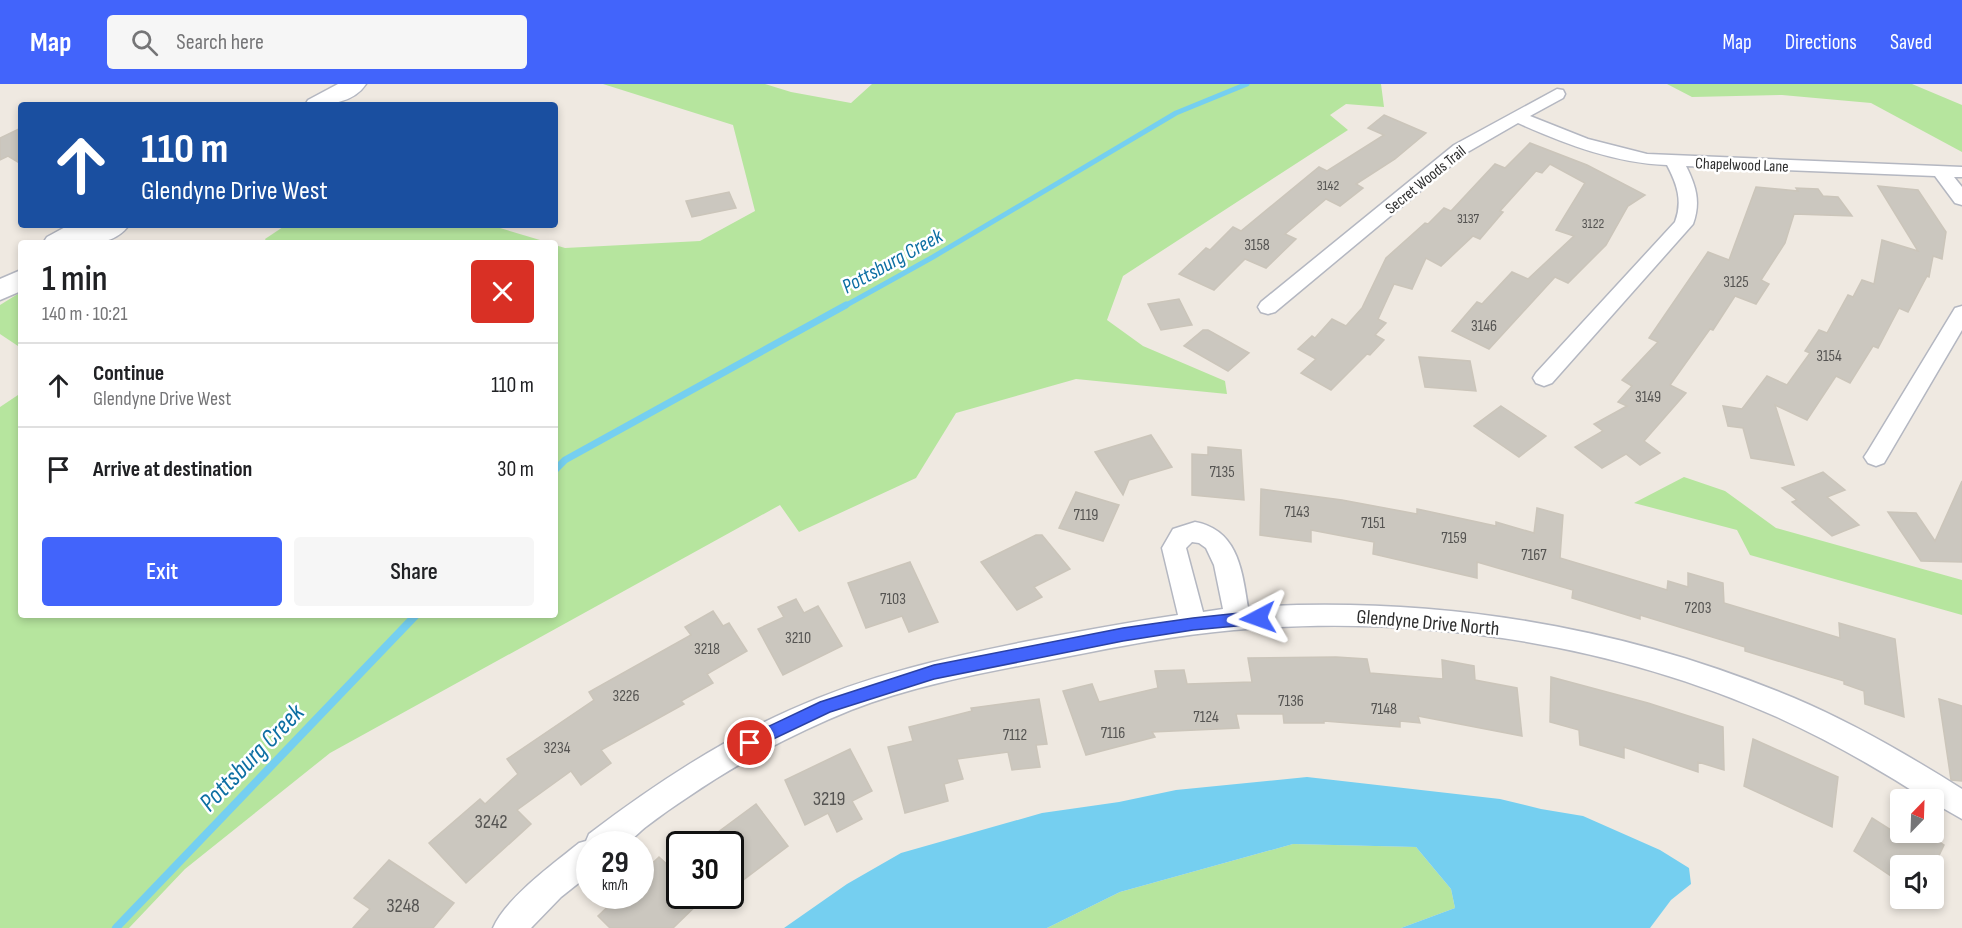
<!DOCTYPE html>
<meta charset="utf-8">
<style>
:root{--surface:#fff;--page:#f6f6f6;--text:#202124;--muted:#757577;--line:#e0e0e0;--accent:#4264fb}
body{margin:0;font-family:"Sofia Sans Condensed",sans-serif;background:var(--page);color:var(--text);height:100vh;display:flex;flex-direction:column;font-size:22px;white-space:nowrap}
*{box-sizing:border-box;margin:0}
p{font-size:20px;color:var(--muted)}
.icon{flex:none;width:33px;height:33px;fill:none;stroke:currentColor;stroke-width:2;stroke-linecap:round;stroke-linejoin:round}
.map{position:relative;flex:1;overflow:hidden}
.details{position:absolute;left:18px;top:156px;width:540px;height:378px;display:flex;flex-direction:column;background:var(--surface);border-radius:6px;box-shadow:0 3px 9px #0003}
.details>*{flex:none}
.top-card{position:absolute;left:18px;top:18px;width:540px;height:126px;border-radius:6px;box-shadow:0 3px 9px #0003;background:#1a4fa0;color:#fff;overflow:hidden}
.needle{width:39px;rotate:23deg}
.tools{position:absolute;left:1890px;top:705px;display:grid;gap:12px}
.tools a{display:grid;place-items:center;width:54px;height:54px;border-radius:6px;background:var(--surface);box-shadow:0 3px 9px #0003;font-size:30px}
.speed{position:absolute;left:576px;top:747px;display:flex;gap:12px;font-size:30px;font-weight:700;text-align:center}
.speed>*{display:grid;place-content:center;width:78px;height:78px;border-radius:50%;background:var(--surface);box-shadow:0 3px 9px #0003;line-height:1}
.speed small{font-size:15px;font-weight:400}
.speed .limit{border:3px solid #111;border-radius:9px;background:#fff;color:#111}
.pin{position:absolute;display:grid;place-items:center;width:51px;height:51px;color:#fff;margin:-26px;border:3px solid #fff;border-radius:50%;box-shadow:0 2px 6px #0007}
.me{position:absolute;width:66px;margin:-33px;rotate:266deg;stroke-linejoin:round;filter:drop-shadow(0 0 4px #0008)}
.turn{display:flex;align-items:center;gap:21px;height:126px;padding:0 24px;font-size:27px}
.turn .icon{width:78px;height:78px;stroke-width:2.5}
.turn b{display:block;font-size:42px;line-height:51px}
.round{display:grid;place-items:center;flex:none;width:63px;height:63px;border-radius:6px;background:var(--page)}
.overview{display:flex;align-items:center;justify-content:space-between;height:102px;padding:0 24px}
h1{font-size:36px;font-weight:600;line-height:45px}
.cta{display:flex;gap:12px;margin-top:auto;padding:12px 24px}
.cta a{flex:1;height:69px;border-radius:6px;background:var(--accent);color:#fff;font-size:24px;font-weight:600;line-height:69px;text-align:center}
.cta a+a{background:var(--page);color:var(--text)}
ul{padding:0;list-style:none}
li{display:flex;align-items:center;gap:18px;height:84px;padding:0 24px;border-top:2px solid var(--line)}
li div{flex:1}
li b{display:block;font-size:22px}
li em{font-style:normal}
header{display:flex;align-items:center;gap:36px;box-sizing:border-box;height:84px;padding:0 30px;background:var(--accent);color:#fff}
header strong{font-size:28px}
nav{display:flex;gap:33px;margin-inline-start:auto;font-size:21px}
.search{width:420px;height:54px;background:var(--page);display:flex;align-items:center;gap:15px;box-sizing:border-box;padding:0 21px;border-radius:6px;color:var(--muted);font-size:22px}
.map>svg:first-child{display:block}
</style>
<header>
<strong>Map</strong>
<div class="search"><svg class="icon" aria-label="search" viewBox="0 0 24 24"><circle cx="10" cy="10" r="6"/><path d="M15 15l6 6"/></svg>Search here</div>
<nav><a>Map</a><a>Directions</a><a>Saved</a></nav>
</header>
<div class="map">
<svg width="1962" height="844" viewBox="0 0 1962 844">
<rect width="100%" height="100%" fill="#efe9e1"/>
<g fill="#b6e59e">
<polygon points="603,0 765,0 791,8 851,19 872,0 1381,0 1384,23 1346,20 1330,31 1348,46 1123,192 1107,236 1143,262 1225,297 1227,310 1076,295 956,329 916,394 799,448 780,421 330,669 185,785 129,844 0,844 0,323 21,309 21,531 555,531 555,161 565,164 700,157 755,127 733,41"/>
<polygon points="1667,0 1912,0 1962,21 1962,68 1871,19 1782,11 1692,13"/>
<polygon points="286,141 490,141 550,159 267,159 265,155"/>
<polygon points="21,208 21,264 0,250 0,221"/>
<polygon points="1684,393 1725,407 1776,444 1962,496 1962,531 1750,471 1737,446 1634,419"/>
<polygon points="1293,760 1416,763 1451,805 1455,824 1401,844 1047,844 1120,808"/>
</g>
<polygon fill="#75cff0" points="1307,693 1500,715 1541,725 1583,732 1660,766 1689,784 1691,800 1671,816 1650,844 1401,844 1455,824 1451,805 1416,763 1293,760 1120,808 1047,844 784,844 847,800 901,769 1042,729 1119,718 1176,706"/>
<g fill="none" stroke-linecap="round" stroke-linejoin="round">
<polyline stroke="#75cff0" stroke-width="5" points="843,223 933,173 1176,29 1247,0"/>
<polyline stroke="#75cff0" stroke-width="7" points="555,386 565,376 846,221"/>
<polyline stroke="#75cff0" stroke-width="8" points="116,844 416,531"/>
</g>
<g fill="#cbc7bf" stroke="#cbc5ba" stroke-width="1.5">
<polygon points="1384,31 1426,49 1395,75 1356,100 1363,104 1340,122 1326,115 1285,150 1296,155 1266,184 1245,175 1214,206 1179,190 1206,164 1210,166 1233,143 1241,147 1319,83 1327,87 1384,51 1368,44"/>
<polygon points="21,44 21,80 8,72 0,76 0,54"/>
<polygon points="1530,59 1587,81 1645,111 1628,122 1606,161 1568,199 1555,193 1489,265 1452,247 1477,218 1482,220 1512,188 1528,195 1574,152 1556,146 1585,99 1550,80 1542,89 1536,87 1500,127 1503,128 1480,155 1473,152 1441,182 1426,174 1412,205 1394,200 1378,235 1386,239 1375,251 1384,256 1370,271 1367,270 1331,306 1301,289 1316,275 1298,265 1312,252 1315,254 1332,235 1346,242 1362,224 1386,174 1425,139 1428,140 1444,124 1451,127 1495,80 1505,84"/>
<polygon points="1878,102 1918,106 1946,148 1942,175 1933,172 1929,193 1927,192 1908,228 1899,224 1878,264 1873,262 1850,299 1836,292 1807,336 1775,321 1794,381 1751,374 1743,344 1728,342 1723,322 1742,325 1767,292 1787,301 1810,269 1805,267 1819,246 1827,249 1848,211 1853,213 1862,196 1874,200 1882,156 1918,167"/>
<polygon points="1756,103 1798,107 1796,104 1818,105 1823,112 1838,113 1852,132 1794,130 1785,159 1761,196 1769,200 1756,220 1735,212 1713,246 1710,245 1670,301 1686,309 1644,357 1660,369 1640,381 1626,370 1602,384 1575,363 1603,347 1594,340 1627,322 1618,318 1632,302 1622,296 1658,258 1649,254 1708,168 1729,176"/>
<polygon points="729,108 736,124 692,133 686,117"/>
<polygon points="1179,215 1192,241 1161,246 1148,220"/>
<polygon points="1203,246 1208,246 1249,269 1228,287 1184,262"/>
<polygon points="1419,273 1470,277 1476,307 1425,303"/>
<polygon points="1501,322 1546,352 1519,373 1474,342"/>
<polygon points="1151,351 1172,383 1129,396 1123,411 1095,368"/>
<polygon points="1208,363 1241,366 1244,416 1192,411 1192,370 1208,371"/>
<polygon points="1823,388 1845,406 1827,413 1859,441 1832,452 1792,418 1797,416 1782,404"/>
<polygon points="1962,397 1962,478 1921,477 1888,428 1916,429 1935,457"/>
<polygon points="1261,405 1342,416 1417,430 1417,425 1496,442 1496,438 1534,449 1537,424 1563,431 1560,474 1667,506 1668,497 1688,503 1688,489 1723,499 1724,519 1840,554 1839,539 1895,555 1904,633 1865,620 1864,607 1844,600 1844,597 1745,567 1745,563 1640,531 1640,535 1572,514 1573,506 1477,478 1477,494 1373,470 1374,458 1311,446 1311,458 1260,451"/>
<polygon points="1076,408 1119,421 1103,457 1059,444"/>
<polygon points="1036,451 1042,451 1070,485 1034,503 1042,513 1017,526 981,478"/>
<polygon points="910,478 938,538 909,548 902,532 866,544 848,499"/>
<polygon points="796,515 804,529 818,522 842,562 783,591 758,545 784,533 778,523"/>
<polygon points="713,527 723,542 729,539 747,567 707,590 713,599 681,617 684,620 601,666 611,679 581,701 571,687 517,726 531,740 466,799 429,759 480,715 485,720 518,690 507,675 594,616 589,608 691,551 685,543"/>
<polygon points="1336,573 1367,575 1370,589 1443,595 1442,576 1474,582 1475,596 1517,604 1522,652 1418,632 1420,639 1400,637 1400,643 1324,637 1324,639 1284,639 1283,630 1236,630 1239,644 1152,648 1155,653 1086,671 1063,607 1092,600 1099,618 1158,604 1155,587 1184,586 1187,600 1252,598 1248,574"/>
<polygon points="1551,593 1648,619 1723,643 1724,686 1698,678 1698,688 1624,663 1624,674 1580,661 1579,646 1550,638"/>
<polygon points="1039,615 1047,660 1036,661 1040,683 1012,686 1008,668 957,675 963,695 944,700 948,717 905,729 888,663 913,657 909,643 972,627 971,624"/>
<polygon points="1939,615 1962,622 1962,697 1951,696"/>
<polygon points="1753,655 1838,693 1832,743 1744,702"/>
<polygon points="850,665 872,707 852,717 862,735 837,748 828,729 805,741 785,696"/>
<polygon points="756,720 788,762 730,806 730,760 702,760"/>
<polygon points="1872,734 1894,748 1924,748 1944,761 1934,782 1900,782 1900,798 1854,767"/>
<polygon points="659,773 680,792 680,812 706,812 673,844 610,844 598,832 619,812 640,812 640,791"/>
<polygon points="389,776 454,819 433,844 353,844 370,825 354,814"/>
</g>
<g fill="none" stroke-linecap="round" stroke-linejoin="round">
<g stroke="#b4b7c1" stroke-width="3">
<g id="minor">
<path d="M1557,5l6,1 2,4 -2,4 -33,18 58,23 59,15 315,13v10h-8l8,10v18l-7,-2 -20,-27 -249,-10c10,20 15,36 7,58l-141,159 -8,3 -8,-3 -3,-5 3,-5 139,-151c8,-21 2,-38 -8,-57 -52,-2 -102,-21 -149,-42l-52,30 -191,159 -7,2 -7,-2 -3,-5 3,-5 193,-157z"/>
<polygon points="1962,222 1962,246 1884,379 1876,382 1868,379 1864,373 1868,367 1955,224"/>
<path d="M1195,438c43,8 47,48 53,85 187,-11 373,18 546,91 59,25 114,57 168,91v30l-28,-16v-3h-7c-48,-31 -97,-59 -150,-83 -168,-75 -360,-103 -543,-87 -57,5 -113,16 -169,27 -72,14 -145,26 -214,53 -57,23 -112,52 -163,87 -14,9 -28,19 -41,29 -7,5 -14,14 -22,17 -9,4 -25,1 -35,1v30l-29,23 -30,31h-38c13,-30 60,-64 86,-85l7,-2 3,-7c63,-48 129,-92 201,-124 80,-36 159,-53 244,-70 48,-9 96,-18 144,-25l-16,-67 11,-19zM1192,458l7,1 7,5 8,17 9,44 -20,3 -17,-64z"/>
</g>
</g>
<g stroke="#b4b7c1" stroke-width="3">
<g id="secondary">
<path d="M338,0h28c-13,20 -40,21 -61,21l3,-5z"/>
<path d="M69,141h60c-18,26 -59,18 -86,18l4,-6z"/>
<polygon points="21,186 21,207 0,216 0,195"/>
</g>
</g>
<use href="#minor" fill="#fff" fill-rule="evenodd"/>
<use href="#secondary" fill="#fff" fill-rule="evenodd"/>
</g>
<polygon fill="#4264fb" stroke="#2b41a3" stroke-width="1.5" points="1258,527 1264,529 1266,534 1264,538 1258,540 1193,546 1123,557 934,595 830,628 750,666 744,664 741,659 744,654 820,618 934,581 1123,544 1193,534"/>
<g text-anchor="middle" stroke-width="5" stroke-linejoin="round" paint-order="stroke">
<g font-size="14" fill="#555452">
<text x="1328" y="106">3142</text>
<text x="1468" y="139">3137</text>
<text x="1593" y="144">3122</text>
</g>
<g font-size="16" fill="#2e2e2e" stroke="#fff">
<text transform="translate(1742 80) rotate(2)" y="6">Chapelwood Lane</text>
<text transform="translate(1425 95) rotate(-39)" y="6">Secret Woods Trail</text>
</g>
<g font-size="16" fill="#555452">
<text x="1257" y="166">3158</text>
<text x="1736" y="203">3125</text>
<text x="1484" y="247">3146</text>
<text x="1829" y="277">3154</text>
<text x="1648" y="318">3149</text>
<text x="1222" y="393">7135</text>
<text x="1297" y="433">7143</text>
<text x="1086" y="436">7119</text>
<text x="1373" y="444">7151</text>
<text x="1454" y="459">7159</text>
<text x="1534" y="476">7167</text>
<text x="893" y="520">7103</text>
<text x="1698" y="529">7203</text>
<text x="798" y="559">3210</text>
<text x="707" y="570">3218</text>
<text x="626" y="617">3226</text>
<text x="1291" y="622">7136</text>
<text x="1384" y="630">7148</text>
<text x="1206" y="638">7124</text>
<text x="1113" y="654">7116</text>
<text x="1015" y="656">7112</text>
<text x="557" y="669">3234</text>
</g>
<g font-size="20" fill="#2e2e2e" stroke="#fff">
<text transform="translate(1428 538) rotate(5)" y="7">Glendyne Drive North</text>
</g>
<g font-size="20" fill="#555452">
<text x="829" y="721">3219</text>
<text x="491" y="744">3242</text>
<text x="403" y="828">3248</text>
</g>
<g font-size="21" font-style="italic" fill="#0d6fa3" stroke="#fff">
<text transform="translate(892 177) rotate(-29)" y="7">Pottsburg Creek</text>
</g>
<g font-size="26" font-style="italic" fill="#0d6fa3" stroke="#fff">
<text transform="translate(251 673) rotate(-46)" y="9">Pottsburg Creek</text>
</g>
</g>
</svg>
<div class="tools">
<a><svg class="needle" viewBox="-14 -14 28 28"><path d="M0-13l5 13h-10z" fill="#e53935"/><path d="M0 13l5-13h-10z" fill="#757577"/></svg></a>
<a><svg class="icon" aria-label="sound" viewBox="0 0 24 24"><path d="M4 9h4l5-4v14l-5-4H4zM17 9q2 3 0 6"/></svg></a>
</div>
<div class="speed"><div>29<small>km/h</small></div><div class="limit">30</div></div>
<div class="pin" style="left:750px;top:659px;background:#d93025"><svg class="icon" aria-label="arrive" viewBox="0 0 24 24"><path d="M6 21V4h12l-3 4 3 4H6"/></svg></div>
<svg class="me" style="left:1258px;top:534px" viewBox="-20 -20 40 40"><path d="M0-17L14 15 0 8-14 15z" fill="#4264fb" stroke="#fff" stroke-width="4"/></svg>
<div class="top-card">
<div class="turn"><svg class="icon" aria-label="ahead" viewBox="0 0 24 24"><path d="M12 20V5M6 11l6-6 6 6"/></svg><div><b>110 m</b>Glendyne Drive West</div></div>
</div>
<section class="details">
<div class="overview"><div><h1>1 min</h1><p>140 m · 10:21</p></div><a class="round" style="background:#d93025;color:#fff"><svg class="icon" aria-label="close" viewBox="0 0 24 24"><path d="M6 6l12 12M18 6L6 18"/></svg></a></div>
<ul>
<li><svg class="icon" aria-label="ahead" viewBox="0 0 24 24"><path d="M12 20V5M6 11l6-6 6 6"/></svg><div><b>Continue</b><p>Glendyne Drive West</p></div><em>110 m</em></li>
<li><svg class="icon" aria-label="arrive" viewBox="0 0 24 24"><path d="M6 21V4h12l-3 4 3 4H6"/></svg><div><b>Arrive at destination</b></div><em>30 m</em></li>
</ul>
<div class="cta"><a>Exit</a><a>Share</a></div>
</section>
</div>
